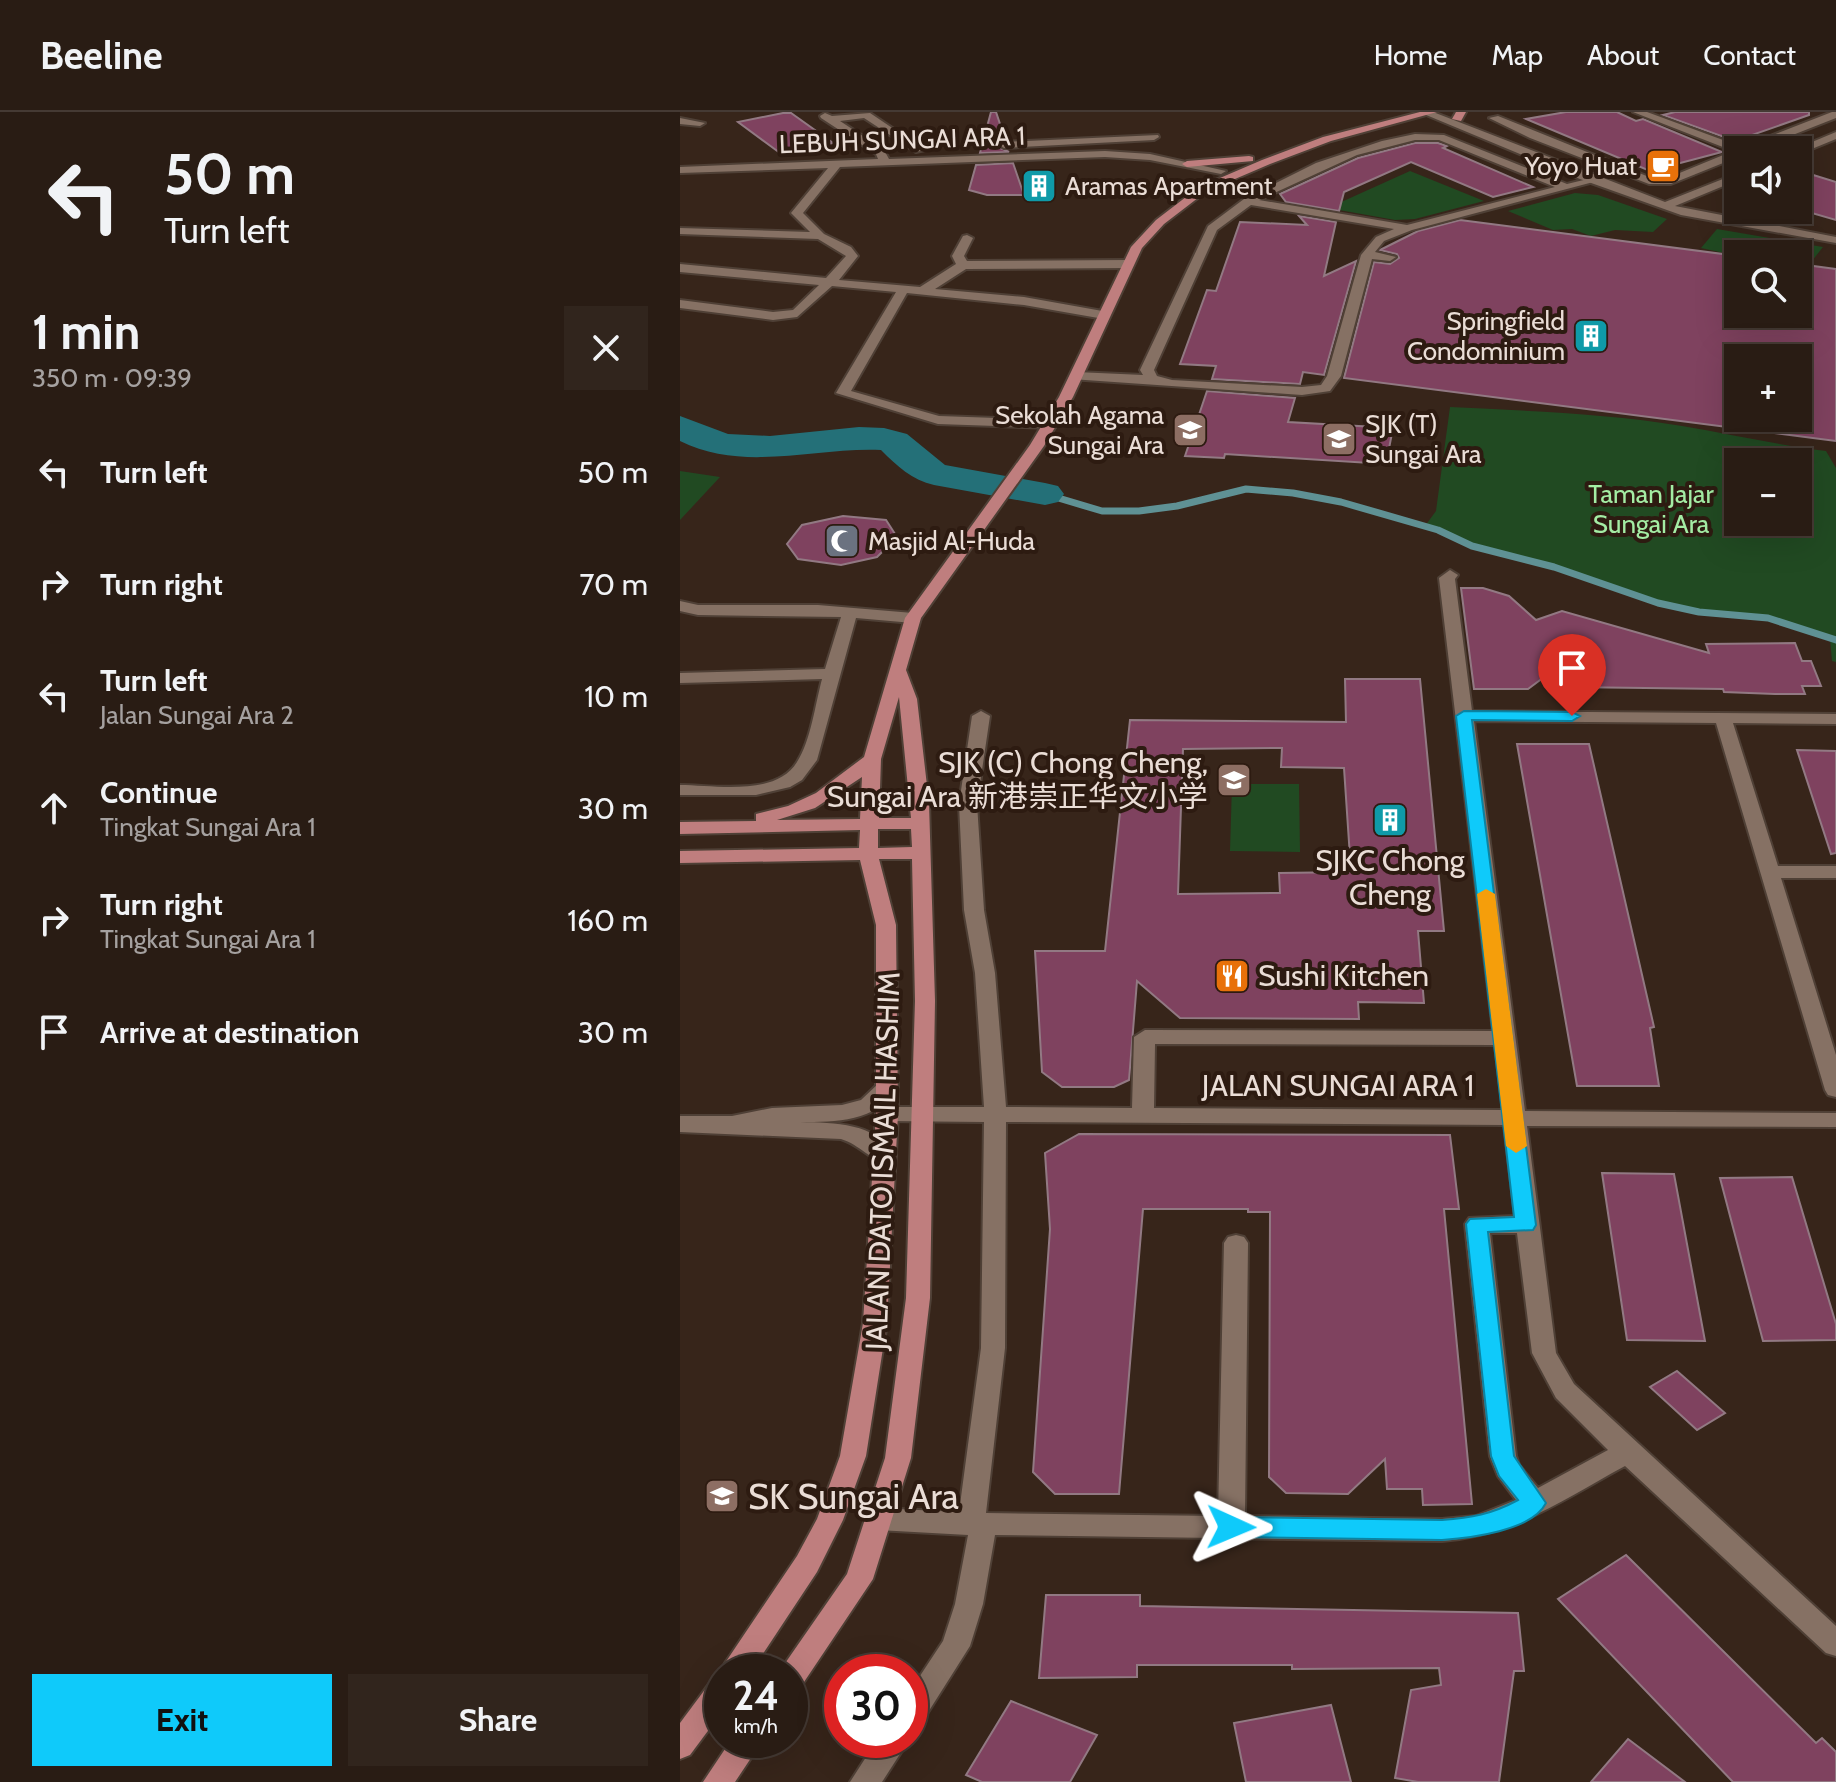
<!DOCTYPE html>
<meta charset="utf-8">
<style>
:root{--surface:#291c14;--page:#31251d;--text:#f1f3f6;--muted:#a5a1a0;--line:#453a34;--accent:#0fcafa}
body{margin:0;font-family:Cabin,"Noto Sans SC",sans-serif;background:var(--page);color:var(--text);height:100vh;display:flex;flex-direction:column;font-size:30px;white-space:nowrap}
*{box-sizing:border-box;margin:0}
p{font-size:26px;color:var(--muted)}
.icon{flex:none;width:44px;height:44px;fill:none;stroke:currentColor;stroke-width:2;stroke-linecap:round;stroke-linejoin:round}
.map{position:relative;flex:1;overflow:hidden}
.panel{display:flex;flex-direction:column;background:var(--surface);width:680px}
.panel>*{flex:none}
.hud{background:#291c14;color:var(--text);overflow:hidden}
.fabs{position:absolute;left:1044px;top:24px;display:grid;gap:16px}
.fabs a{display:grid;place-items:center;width:88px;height:88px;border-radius:0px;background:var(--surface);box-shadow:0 8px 32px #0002,0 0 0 2px var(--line);font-size:40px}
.speed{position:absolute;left:24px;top:1542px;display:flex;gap:16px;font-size:40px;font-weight:700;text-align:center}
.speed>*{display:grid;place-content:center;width:104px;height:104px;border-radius:50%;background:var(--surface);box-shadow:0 8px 32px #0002,0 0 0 2px var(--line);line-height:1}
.speed small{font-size:20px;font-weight:400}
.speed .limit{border:12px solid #d22;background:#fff;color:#111}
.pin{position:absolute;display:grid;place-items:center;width:68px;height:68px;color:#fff;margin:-82px -34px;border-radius:50% 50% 50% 0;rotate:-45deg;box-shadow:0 0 8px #0007}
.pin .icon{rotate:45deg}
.me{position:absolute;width:88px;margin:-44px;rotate:91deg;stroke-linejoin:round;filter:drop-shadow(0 0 6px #0008)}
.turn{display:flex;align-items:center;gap:28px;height:168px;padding:0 32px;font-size:36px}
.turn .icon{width:104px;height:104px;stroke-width:2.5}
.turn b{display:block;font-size:56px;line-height:68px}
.round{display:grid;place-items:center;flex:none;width:84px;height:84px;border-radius:0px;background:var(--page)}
.head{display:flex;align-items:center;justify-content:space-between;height:136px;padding:0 32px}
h1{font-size:48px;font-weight:700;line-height:60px}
.button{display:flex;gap:16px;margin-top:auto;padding:16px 32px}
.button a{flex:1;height:92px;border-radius:0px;background:var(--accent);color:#111;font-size:32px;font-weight:700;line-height:92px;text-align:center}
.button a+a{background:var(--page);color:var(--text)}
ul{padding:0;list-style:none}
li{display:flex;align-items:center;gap:24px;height:112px;padding:0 32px}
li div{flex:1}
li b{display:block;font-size:30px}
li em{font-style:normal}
header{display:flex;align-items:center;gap:48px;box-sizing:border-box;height:112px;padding:0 40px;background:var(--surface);border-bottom:2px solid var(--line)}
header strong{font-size:38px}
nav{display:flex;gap:44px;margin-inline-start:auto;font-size:28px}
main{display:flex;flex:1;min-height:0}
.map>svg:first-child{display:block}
</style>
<header>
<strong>Beeline</strong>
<nav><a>Home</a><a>Map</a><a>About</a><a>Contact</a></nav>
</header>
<main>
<section class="panel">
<div class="hud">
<div class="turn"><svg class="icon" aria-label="left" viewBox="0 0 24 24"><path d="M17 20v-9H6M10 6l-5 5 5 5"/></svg><div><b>50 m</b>Turn left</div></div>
</div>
<div class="head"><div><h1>1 min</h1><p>350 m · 09:39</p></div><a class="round"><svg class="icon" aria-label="close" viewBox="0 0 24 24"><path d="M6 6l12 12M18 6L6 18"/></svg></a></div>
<ul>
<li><svg class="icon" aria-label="left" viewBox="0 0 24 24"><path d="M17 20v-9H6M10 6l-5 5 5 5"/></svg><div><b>Turn left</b></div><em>50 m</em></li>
<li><svg class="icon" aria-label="right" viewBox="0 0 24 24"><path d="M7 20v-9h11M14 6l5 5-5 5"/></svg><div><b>Turn right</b></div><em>70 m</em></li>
<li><svg class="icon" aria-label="left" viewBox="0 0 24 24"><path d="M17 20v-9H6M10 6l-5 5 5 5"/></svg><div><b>Turn left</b><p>Jalan Sungai Ara 2</p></div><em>10 m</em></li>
<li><svg class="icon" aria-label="ahead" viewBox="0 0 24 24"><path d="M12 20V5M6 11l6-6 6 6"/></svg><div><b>Continue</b><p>Tingkat Sungai Ara 1</p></div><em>30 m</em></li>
<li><svg class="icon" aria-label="right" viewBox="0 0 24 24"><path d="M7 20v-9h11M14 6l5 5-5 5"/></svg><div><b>Turn right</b><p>Tingkat Sungai Ara 1</p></div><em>160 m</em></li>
<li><svg class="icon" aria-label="arrive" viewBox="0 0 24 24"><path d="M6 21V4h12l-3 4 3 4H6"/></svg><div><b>Arrive at destination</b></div><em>30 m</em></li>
</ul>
<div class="button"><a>Exit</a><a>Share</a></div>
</section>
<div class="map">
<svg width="1156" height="1670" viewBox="0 0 1156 1670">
<rect width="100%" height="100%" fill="#37251a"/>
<g fill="#214a22" fill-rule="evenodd">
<polygon points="730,59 804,89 735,107 715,108 648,96"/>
<polygon points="895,81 918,83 987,107 973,120 935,118 911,124 892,117 873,118 828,99"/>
<polygon points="1037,117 1143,135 1124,159 1118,157 1118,142 1058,144 1021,136"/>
<path d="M770,295c77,4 155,6 232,19 48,8 95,19 144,25l10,17v194l-4,-1 -2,-22 -62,-21 -69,-6 -41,-9 -104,-36 -82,-21 -47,-20 11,-15zM1118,350v60h-60v-60z"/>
<polygon points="0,359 40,365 0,408"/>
<polygon points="552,672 619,672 620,740 550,739"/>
</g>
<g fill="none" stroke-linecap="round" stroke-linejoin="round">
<polyline stroke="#5f9194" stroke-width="7" points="365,382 422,399 459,399 497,394 566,377 613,381 661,390 758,418 792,434 874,455 978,491 1019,500 1088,506 1156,528"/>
<path fill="#247078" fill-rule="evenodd" d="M0,304l48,18 42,2 89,-9 25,1 23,6 38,31 100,18 13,3 6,8 -6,8 -13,3 -111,-20c-22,-5 -37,-19 -53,-35 -67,-3 -137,23 -201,-9z"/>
</g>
<g fill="#7f425f" stroke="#927983" stroke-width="2" fill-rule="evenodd">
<polygon points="311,0 316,0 325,27 316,34 329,40 300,41"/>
<polygon points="886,0 937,0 956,9 963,7 1042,40 970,59 846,7"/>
<polygon points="995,0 1129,0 1129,3 1055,29 983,3"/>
<polygon points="103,1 111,1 153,31 100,41 58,10"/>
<polygon points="735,31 758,31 767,34 763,36 853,75 813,85 731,50 664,80 659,99 606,90 600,82 678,46"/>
<polygon points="333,51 344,83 307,83 289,78 296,53"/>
<polygon points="1130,62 1156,70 1156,108 1118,97 1118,67"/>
<polygon points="619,104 656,110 644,164 676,149 644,263 623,260 620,272 532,267 536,254 500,252 527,178 536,179 560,110 627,113"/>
<path d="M780,108l278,36v58h60v-50l38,5v172l-492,-63 30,-116 16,2 9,-6 -2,-4 -17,-4 38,-19zM1058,246h60v60h-41l-19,10z"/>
<polygon points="527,279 615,286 608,310 713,316 706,352 545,342 544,346 505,344"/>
<polygon points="163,404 206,408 217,425 197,445 161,453 118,447 107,432 122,413"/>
<polygon points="781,476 803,476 829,484 856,508 882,499 1029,541 1026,532 1115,531 1122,549 1131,549 1141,574 1122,574 1125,582 1095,582 1044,580 1043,577 888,575 883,551 848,577 794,577"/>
<path d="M665,567h75l24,252h-26l6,72 -66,-1 1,17 -179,-1 -43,-37 -8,99 -15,7h-52l-20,-15 -7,-121h70l25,-231 216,2zM602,636l-1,19 63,1 7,104 -72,1 1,20 -102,1 5,-145z"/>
<polygon points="837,632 909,632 974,915 970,916 979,974 897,974"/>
<polygon points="1117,638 1156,639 1156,741 1151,742"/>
<polygon points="399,1022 770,1023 779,1097 764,1097 792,1392 743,1393 742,1377 707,1377 705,1347 668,1382 606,1381 589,1365 590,1100 568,1100 568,1097 463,1097 439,1382 375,1382 353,1360 370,1117 365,1041"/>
<polygon points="922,1061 994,1062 1025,1229 947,1228"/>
<polygon points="1112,1065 1156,1212 1156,1228 1083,1229 1040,1066"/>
<polygon points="997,1259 1045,1301 1017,1318 970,1275"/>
<polygon points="946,1443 1136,1631 1142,1626 1156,1640 1156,1670 1053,1670 878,1487"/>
<polygon points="366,1483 460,1483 460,1494 838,1501 844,1559 834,1559 819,1670 738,1670 715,1666 731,1578 761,1573 759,1556 612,1557 612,1553 457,1553 457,1565 359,1566"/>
<polygon points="331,1589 417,1623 390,1670 302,1670 286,1663"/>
<polygon points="651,1593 671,1670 566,1670 554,1611"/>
<polygon points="948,1627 1005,1670 911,1670"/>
</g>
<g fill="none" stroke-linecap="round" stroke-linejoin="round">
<g stroke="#4f4036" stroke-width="4">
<g id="minor">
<polygon points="953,0 967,0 1062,35 1152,0 1156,0 1156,6 1074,38 1058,38 1058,45 991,72 969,72 850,26 809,6 818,4 974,67 985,67 1053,39"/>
<polygon points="145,1 152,4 190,1 245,38 236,40 184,6 160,9 204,38 209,47 425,39 470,42 546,59 541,62 470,48 425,45 160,55 123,101 144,122 171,135 178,144 159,168 240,175 276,152 272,144 283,124 287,123 293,126 284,144 287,149 448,148 454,152 448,156 286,157 255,177 344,185 428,200 430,203 424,207 344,193 227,181 171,279 259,304 371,308 378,312 371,316 258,312 156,281 216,180 152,174 117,205 93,208 0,196 0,188 93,200 113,198 139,173 0,160 0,152 146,166 166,144 138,127 0,122 0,116 130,120 111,101 148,56 0,61 0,55 198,47 196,42 141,6 140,4"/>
<polygon points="0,6 25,11 20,14 0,12"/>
<path d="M735,22l29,1 123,49 29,-7 5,3 -189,50 -28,11 -9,11 21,5 -6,4 -18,-2 -31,117 -11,15 -28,4 -231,-16v-6l5,-1 67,3 -3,-5 68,-144 36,-27 72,-36 66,-22zM735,28h24l116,47 -148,38 -148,-25 98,-45zM571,93l143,24 -18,8 -15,18 -34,121 -6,9 -19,2 -130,-7 -15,-4 -3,-6 63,-140z"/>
<polygon points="478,23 479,25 474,28 324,36 319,33 324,30"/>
<path d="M770,458l8,5 -3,4 17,132 364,3v10l-103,-1 45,143h58v12h-55l55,177v42l-8,-2 -3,-5 -109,-367 -242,-2 51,390 311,2v14l-309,-1 29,227 18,31 262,242v30l-10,-3 -201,-187c-63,34 -110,69 -183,75l-447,-6 -12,69 -13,42 -50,79 -10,4v-38l33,-50 12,-37 13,-69 -90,-5 -9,-3 -4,-8 4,-8 9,-3 81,4 22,-164 3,-226 -97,-1 -8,-2 -3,-5 3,-5 8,-2h97l-9,-134 -11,-63 -5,-106 13,-88 9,-5 9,5 -13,88 7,106 11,63 11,134 126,1 2,-71 11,-7 348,1 -54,-453zM475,932l340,1 8,65 -349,-2zM326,1010l498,3 11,91 -46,2 -4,6 25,232 8,20 18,24 -40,16 -34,3 -197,-3 3,-273 -4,-6 -8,-2 -8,2 -4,6 -6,273 -232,-3 19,-165zM810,1121h27l15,120 24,45 52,52 -70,38 -19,-23 -3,-9z"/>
<path d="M0,489l18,4h120l95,8 8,5 -8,5 -57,-5 -39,142 -15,20 -12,7 -34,8h-76v-10c34,0 96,12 117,-23 14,-22 18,-57 25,-83l-142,4v-10l145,-4 16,-52 -143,-2 -18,-4z"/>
<path d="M207,969l8,2 3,5c-22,34 -62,34 -98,34 35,1 75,0 96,34l-3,5c-18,6 -31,-16 -52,-22l-161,-7v-16h52l40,-8 70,-3 19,-5 18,-17z"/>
<polygon points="197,1628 229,1628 202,1670 170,1670"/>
</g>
</g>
<g stroke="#4f4036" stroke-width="4">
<g id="tertiary">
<polygon points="739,0 753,0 985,90 1058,61 1058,68 995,94 1156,125 1156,131 1001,103 900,67"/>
<polygon points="1156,20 1156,27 1122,41 1113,38"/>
</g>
</g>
<g stroke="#4f4036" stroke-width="4">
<g id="primary">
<path d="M740,0h17l-106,29 -61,23 -63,27 -43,33 -22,24 -69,149 -29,49 -123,172 -15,52 11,29 12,104 6,198 -5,297 -19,160 -38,121 -73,109 -10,4v-20h-11l68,-98 38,-116 21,-160 9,-297 -3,-142h-33l17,66 2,189 -11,209 -21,133 -23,64 -26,52 -66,100h-29v3l-1,-3 4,-9 72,-107 20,-37 23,-63 23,-133 13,-209v-189l-16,-65 -180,3v-12l179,-3 1,-18 -180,4v-12l76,-1v-7l32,-8 28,-13 48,-36 41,-139 125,-173 29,-48 72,-150 25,-27 43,-33 63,-27 61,-23zM219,585l12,121h-32l2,-59zM182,665l-2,42 -83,1 38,-12zM198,717h33l1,18 -34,1z"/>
<polygon points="776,0 786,0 781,9 772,7"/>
<polygon points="569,44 573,45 573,49 507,55 502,52 507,49"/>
<polygon points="42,1564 42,1600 10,1643 0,1647 0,1611 32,1568"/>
<polygon points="51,1628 83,1628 55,1670 23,1670"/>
</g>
</g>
<use href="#minor" fill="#867164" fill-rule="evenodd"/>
<use href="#tertiary" fill="#867164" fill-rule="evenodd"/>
<use href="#primary" fill="#bf7e7e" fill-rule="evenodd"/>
</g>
<path fill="#0fcafa" stroke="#0a83a2" stroke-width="2" d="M784,599l108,1 8,4 -8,5 -100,-1 64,505 -3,5 -45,2 26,224 32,47c-14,28 -76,35 -104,37l-211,-3 -8,-3 -4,-7 4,-7 8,-3 211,3c29,-2 50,-6 76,-20l-19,-24 -8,-20 -25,-232 4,-5 44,-2 -58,-501z"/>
<polygon fill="#f59e0b" points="806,777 815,782 847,1034 836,1041 826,1034 797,782"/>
<defs>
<g id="cafe-square" transform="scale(1.8)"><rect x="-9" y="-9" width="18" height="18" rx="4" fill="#e8710a" stroke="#2d1b11"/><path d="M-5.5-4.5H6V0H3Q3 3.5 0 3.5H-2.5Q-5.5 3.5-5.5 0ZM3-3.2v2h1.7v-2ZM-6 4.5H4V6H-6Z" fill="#fff"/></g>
<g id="building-square" transform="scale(1.8)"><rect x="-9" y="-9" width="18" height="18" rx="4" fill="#0f9aa8" stroke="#2d1b11"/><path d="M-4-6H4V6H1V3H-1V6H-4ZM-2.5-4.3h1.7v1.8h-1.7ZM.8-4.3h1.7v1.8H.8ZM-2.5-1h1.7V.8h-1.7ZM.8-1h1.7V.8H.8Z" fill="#fff"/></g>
<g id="school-square" transform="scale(1.8)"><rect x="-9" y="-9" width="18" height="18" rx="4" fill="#8d6e63" stroke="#2d1b11"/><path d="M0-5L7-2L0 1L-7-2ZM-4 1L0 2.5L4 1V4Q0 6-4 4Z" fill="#fff"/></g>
<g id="mosque-square" transform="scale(1.8)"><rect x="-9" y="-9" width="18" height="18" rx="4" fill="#6b7280" stroke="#2d1b11"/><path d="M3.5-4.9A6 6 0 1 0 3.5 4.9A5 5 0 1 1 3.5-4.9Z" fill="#fff"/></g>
<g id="restaurant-square" transform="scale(1.8)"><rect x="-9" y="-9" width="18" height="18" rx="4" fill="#e8710a" stroke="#2d1b11"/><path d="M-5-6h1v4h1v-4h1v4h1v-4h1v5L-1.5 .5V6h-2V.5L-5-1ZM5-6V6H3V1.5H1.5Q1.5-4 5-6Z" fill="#fff"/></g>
</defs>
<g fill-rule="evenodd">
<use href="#cafe-square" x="983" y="54"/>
<use href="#building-square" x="359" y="74"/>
<use href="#building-square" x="911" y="224"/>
<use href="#school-square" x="510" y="318"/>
<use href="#school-square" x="659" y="327"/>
<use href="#mosque-square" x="162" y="429"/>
<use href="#school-square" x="554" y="668"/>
<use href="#building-square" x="710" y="708"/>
<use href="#restaurant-square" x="552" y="864"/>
<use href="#school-square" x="42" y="1384"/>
</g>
<g text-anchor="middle" stroke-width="8" stroke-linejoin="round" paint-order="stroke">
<g font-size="26" fill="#eaddd6" stroke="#2d1b11">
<text transform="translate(222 28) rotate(-2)" y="9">LEBUH SUNGAI ARA 1</text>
</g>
<g font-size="26" fill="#eaddd6" stroke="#2d1b11" text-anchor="end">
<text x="957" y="63">Yoyo Huat</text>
<text x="385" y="83" text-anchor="start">Aramas Apartment</text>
<text x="885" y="218">Springfield<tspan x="885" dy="30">Condominium</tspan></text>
<text x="484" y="312">Sekolah Agama<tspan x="484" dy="30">Sungai Ara</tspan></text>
<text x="685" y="321" text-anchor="start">SJK (T)<tspan x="685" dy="30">Sungai Ara</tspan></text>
<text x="188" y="438" text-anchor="start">Masjid Al-Huda</text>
</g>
<g font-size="26" fill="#a4eda4" stroke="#2d1b11">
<text x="971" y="391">Taman Jajar<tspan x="971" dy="30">Sungai Ara</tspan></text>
</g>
<g font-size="30" fill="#eaddd6" stroke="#2d1b11" text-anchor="end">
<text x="528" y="661">SJK (C) Chong Cheng,<tspan x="528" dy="34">Sungai Ara 新港崇正华文小学</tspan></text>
<text x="710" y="759" text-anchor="middle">SJKC Chong<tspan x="710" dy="34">Cheng</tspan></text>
<text x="578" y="874" text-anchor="start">Sushi Kitchen</text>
</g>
<g font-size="30" fill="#eaddd6" stroke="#2d1b11">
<text x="658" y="984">JALAN SUNGAI ARA 1</text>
<text transform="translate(203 1049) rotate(-88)" y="10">JALAN DATO ISMAIL HASHIM</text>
</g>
<g font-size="36" fill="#eaddd6" stroke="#2d1b11" text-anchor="start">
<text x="68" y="1397">SK Sungai Ara</text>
</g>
</g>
</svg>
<div class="fabs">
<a><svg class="icon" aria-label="sound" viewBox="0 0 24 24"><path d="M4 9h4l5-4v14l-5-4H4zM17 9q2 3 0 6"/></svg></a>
<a><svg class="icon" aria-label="search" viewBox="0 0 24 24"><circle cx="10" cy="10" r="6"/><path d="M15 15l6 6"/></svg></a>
<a>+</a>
<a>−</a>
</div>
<div class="speed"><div>24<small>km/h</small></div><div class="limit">30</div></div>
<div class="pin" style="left:892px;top:604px;background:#d93025"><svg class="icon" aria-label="arrive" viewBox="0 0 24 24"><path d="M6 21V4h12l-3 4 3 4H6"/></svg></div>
<svg class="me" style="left:551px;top:1415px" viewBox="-20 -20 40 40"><path d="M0-17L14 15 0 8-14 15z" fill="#0fcafa" stroke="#fff" stroke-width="4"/></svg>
</div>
</main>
